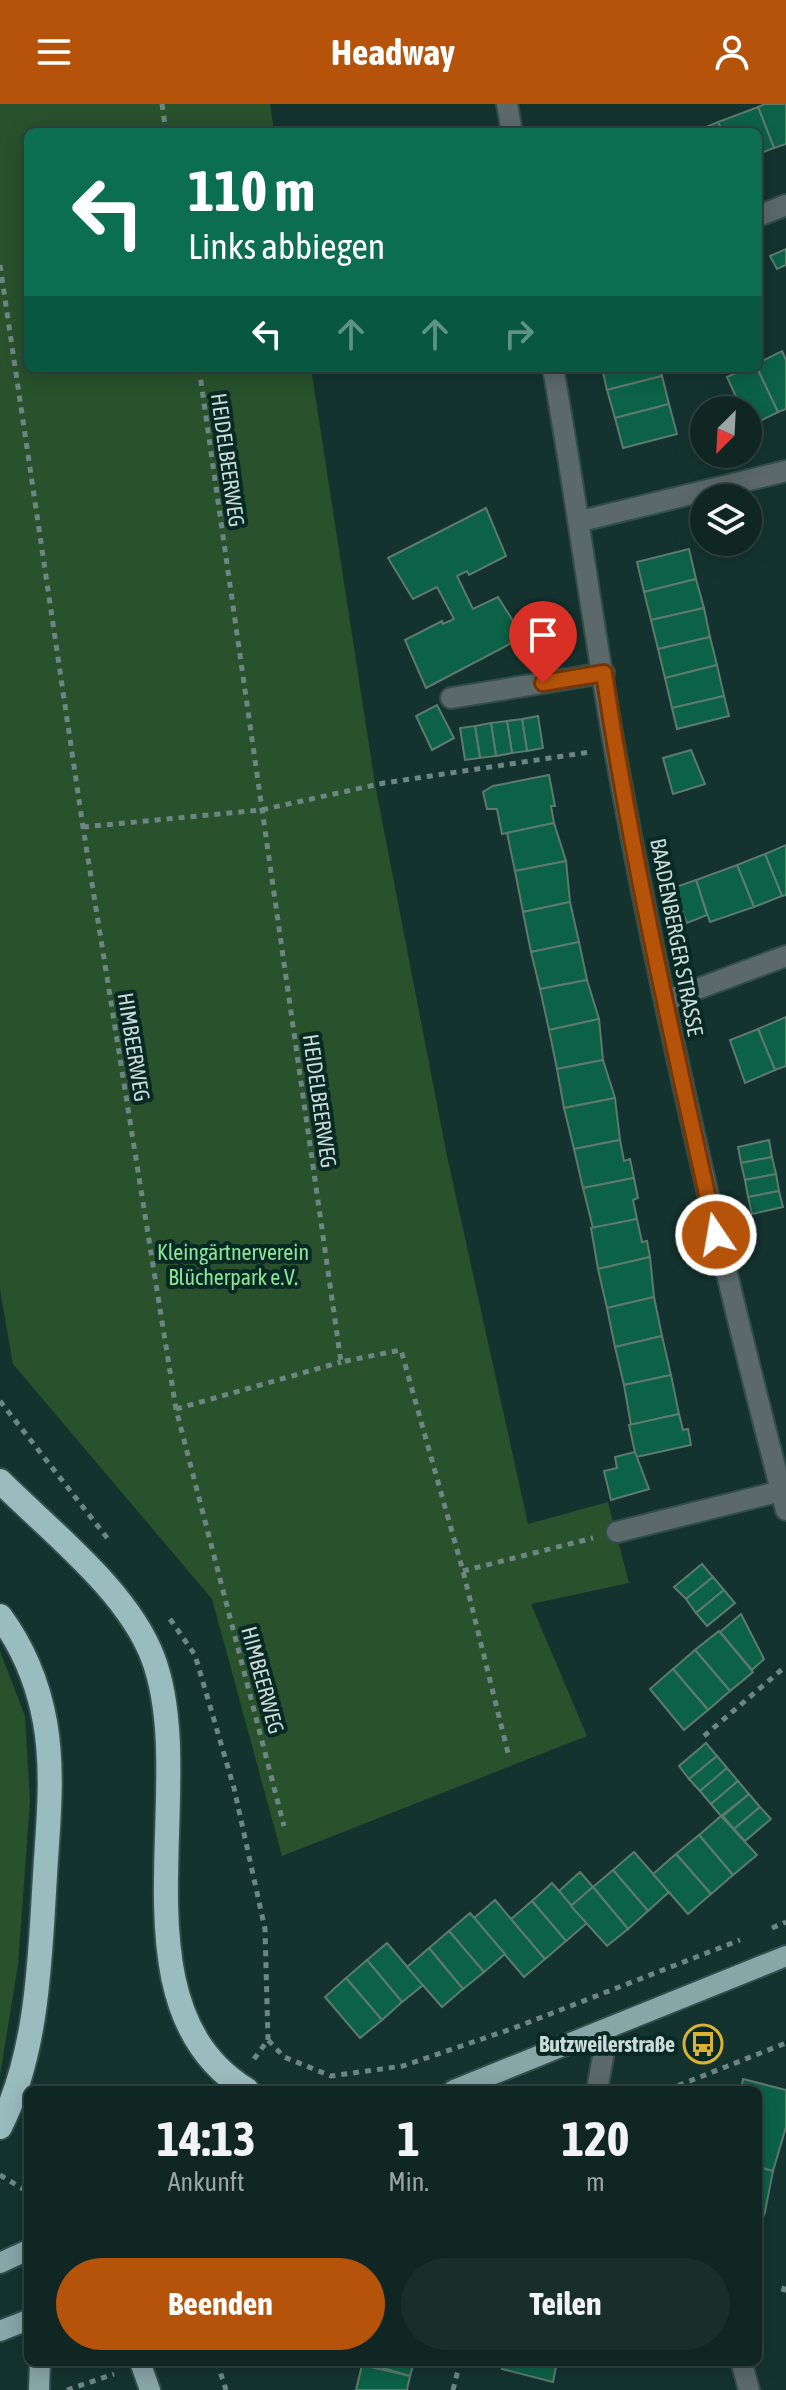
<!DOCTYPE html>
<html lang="de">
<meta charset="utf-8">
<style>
:root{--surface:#0f2623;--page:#182e2b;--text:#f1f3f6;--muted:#9ba5a6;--line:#2f4341;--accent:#b45309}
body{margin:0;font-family:"Asap Condensed",sans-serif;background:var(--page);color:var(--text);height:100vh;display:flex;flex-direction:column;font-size:30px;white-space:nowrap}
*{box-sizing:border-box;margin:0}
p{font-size:26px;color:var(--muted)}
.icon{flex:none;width:44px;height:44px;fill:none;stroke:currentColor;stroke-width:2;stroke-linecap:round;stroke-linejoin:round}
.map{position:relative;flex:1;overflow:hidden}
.drawer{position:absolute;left:24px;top:1982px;width:738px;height:280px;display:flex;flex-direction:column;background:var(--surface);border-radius:12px;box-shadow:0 4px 20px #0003,0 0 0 2px var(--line)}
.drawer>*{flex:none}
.guide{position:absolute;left:24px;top:24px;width:738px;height:244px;border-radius:12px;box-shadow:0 4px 20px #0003,0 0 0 2px var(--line);background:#0b6e4f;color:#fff;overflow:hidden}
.needle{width:52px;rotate:204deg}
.buttons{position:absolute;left:690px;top:292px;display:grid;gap:16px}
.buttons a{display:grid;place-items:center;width:72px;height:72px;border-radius:50%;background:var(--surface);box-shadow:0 4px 20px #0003,0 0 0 2px var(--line);font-size:40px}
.pin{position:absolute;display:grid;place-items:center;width:68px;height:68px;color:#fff;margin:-82px -34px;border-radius:50% 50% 50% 0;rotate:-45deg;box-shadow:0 0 8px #0007}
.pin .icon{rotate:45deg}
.me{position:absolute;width:88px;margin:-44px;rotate:348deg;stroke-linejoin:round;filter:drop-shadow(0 0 6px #0008)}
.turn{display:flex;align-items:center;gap:28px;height:168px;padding:0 32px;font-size:36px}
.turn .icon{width:104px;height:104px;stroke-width:2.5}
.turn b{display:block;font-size:56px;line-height:68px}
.lanes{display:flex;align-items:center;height:76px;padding:0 32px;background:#0003;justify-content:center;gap:40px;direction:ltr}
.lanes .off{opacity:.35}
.eta{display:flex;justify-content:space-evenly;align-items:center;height:136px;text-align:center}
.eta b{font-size:48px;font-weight:700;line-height:56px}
.button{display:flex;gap:16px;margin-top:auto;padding:16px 32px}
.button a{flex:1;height:92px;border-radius:48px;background:var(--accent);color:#fff;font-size:32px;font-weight:700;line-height:92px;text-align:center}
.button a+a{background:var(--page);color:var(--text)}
header{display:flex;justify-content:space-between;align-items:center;height:104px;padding:0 32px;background:var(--accent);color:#fff;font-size:36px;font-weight:700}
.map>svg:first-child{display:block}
</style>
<header><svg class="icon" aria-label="menu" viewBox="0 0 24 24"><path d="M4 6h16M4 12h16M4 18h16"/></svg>Headway<svg class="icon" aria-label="person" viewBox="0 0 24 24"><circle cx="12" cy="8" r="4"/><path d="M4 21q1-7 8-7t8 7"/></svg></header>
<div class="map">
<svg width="786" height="2286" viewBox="0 0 786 2286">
<rect width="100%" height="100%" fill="#14332f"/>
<g fill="#28512c">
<polygon points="0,0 270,0 274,28 28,28 28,264 311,264 375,680 447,1052 528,1420 608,1398 629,1479 531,1500 587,1632 282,1752 212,1495 13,1260 0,1186"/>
<polygon points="0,1547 25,1612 30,1697 18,1861 0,1971"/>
</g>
<g fill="#0b6246" stroke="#5e796d" stroke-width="2">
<polygon points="765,0 786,0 786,40 774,44 758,3"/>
<polygon points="758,3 774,44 758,50 758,28 722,28 718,18"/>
<polygon points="718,18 722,28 694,28"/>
<polygon points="786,145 786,161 777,165 770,152"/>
<polygon points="782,247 786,256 786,305 778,308 757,264 758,259"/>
<polygon points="602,264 660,264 662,272 607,286"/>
<polygon points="747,264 757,264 778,308 750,322 748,306 742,306 727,273"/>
<polygon points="662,272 669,300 615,314 607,286"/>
<polygon points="669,300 677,330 623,344 615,314"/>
<polygon points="486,404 506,452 469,471 467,467 457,472 473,505 498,493 523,533 426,584 405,536 442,517 443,520 454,515 437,483 413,495 388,454"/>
<polygon points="689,445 696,475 644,488 637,458"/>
<polygon points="696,475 704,504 651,516 644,488"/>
<polygon points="704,504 710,533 658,545 651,516"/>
<polygon points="710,533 717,561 665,574 658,545"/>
<polygon points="717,561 724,592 672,604 665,574"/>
<polygon points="724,592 729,612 677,625 672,604"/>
<polygon points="437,601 454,634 432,646 416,612"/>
<polygon points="538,612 543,644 527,647 522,615"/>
<polygon points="522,615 527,647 512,649 507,617"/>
<polygon points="507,617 512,649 496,652 491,619"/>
<polygon points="491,619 496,652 480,654 475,622"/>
<polygon points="475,622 480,654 465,656 460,624"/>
<polygon points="691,646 705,680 673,690 663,654"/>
<polygon points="549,671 555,702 551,702 554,719 502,730 497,705 487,705 483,688 493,682"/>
<polygon points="554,719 566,757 515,767 507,729"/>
<polygon points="786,741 786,791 782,792 765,750"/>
<polygon points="765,750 782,792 754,803 737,761"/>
<polygon points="566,757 570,798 523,808 515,767"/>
<polygon points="737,761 754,803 710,818 696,776"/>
<polygon points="696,776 707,811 687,819 673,784"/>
<polygon points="570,798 579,838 531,848 523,808"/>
<polygon points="579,838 587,876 540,885 531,848"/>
<polygon points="587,876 599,915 549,926 540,885"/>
<polygon points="786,913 786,962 775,966 758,925"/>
<polygon points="599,915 603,956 557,965 549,926"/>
<polygon points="758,925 775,966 745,979 730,936"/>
<polygon points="603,956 615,994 564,1004 557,965"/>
<polygon points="615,994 620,1036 574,1045 564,1004"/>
<polygon points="620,1036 624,1057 630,1055 634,1074 583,1084 574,1045"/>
<polygon points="769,1036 772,1053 741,1059 738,1043"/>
<polygon points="772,1053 776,1070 745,1076 741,1059"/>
<polygon points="776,1070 779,1087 748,1093 745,1076"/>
<polygon points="634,1074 638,1094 633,1096 637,1115 593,1124 583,1084"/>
<polygon points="779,1087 783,1103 752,1110 748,1093"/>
<polygon points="637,1115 642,1138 647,1137 650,1153 598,1165 591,1124"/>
<polygon points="650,1153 654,1193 607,1204 598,1165"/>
<polygon points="654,1193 662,1232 615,1243 607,1204"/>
<polygon points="662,1232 671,1271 624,1281 615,1243"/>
<polygon points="671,1271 679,1310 631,1321 624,1281"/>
<polygon points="679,1310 683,1326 688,1325 691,1341 636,1353 629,1321"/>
<polygon points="635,1348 649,1385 611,1396 604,1367 617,1364 615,1353"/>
<polygon points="702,1460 713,1473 686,1495 674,1483"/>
<polygon points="713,1473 724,1486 696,1509 686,1495"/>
<polygon points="724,1486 735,1499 707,1522 696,1509"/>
<polygon points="741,1510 764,1555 752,1566 720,1528"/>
<polygon points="719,1527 753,1568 730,1587 695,1546"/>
<polygon points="695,1546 730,1587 708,1606 673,1565"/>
<polygon points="673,1565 708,1606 684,1626 650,1585"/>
<polygon points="706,1639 717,1652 689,1675 679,1662"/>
<polygon points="717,1652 727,1664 700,1687 689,1675"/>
<polygon points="727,1664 738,1677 711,1700 700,1687"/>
<polygon points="738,1677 749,1690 721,1712 711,1700"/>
<polygon points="749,1690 760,1703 734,1725 723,1712"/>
<polygon points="760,1703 771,1715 745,1737 734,1725"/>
<polygon points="721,1712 757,1751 733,1771 699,1731"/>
<polygon points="699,1731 733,1771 711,1790 676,1750"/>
<polygon points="634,1748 669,1788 648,1807 613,1766"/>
<polygon points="676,1750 711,1790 688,1810 653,1770"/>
<polygon points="613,1766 648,1807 628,1825 593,1783"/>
<polygon points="580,1768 593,1783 571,1802 559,1787"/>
<polygon points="552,1779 587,1819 566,1837 532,1797"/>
<polygon points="593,1783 628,1825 607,1842 571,1802"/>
<polygon points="495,1796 545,1855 524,1873 474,1814"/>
<polygon points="532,1797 566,1837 545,1855 511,1815"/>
<polygon points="470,1809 505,1850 484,1868 449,1827"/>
<polygon points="449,1827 484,1868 463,1885 429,1844"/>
<polygon points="387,1839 423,1881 402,1898 367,1856"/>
<polygon points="429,1844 463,1885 442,1903 407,1863"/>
<polygon points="367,1856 402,1898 382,1916 346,1874"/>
<polygon points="346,1874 382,1916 360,1934 325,1893"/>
<polygon points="743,1975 786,1986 786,2023 773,2067 758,2063 758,1986 741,1986"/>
<polygon points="758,2063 773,2067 765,2108 758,2126"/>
<polygon points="363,2258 414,2258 410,2272"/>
<polygon points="504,2258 557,2258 553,2278 502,2265"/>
<polygon points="362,2261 410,2272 407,2286 356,2286"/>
</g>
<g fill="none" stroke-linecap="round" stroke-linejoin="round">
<g stroke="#314e4a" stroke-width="24">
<g id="minor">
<polyline points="507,0 512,28"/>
<polyline points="758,112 786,101"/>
<path d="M553,264c23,127 39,255 62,382 46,255 106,509 171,760"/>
<polyline points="581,417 786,367"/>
<polyline points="451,594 604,569"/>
<polyline points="665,897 786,852"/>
<polyline points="617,1428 781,1387"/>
<polyline points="597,1986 608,1925"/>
<polyline points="742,2260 749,2286"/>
</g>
</g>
<g stroke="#314e4a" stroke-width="24">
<g id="major">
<polyline points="454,1986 786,1852"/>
<polyline points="0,2159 28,2146"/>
<polyline points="0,2227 28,2216"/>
<polyline points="140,2258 150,2286"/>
<polyline points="39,2286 40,2258"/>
</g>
</g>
<g stroke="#314e4a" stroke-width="28">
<g id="highway">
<path d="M0,1377c50,50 128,110 153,177 48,127 -45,347 94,432"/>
<path d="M0,1512c23,31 38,68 45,106 9,51 3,102 0,153 -5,82 -7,178 -45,252"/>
</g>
</g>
<g stroke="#6e8683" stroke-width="5" stroke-dasharray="6 6" stroke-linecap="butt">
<polyline points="162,0 166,28"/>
<polyline points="0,161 83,723 176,1305 284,1722"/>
<polyline points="199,264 341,1258 401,1246 463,1467 509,1653"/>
<polyline points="83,723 261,706 384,679 590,648"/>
<polyline points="0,1297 108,1435"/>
<polyline points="176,1305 341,1258"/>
<polyline points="463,1467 593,1434"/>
<polyline points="170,1515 195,1551 234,1684 265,1825 268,1936"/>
<polyline points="704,1632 786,1562"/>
<polyline points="772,1824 786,1818"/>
<polyline points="254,1955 268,1936 284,1953 331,1972 403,1962 514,1924 740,1836"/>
<polyline points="667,1986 786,1939"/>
<polyline points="0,2071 28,2088"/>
<polyline points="783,2188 786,2178"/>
<polyline points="217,2258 226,2286"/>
<polyline points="67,2286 114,2270"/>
<polyline points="453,2286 460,2258"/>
</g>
<use href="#minor" stroke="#5b696a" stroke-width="20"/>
<use href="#major" stroke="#88a5a7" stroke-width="20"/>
<use href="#highway" stroke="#9abcbf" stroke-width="24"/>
</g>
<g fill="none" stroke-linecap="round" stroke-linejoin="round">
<g stroke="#753606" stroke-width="20">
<path id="route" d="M543,579l61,-10c28,189 71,376 112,562"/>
</g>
<use href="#route" stroke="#b45309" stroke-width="14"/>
</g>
<defs>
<g id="bus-ring" transform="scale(2)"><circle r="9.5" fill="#092925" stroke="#dbb233" stroke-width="1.5"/><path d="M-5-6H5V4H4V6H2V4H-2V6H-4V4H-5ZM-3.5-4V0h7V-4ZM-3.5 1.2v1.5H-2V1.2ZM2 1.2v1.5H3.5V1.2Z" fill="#dbb233"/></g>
</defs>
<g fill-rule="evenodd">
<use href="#bus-ring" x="703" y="1940"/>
</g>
<g text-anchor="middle" stroke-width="8" stroke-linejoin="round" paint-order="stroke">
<g font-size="22" fill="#c9dad7" stroke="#092925">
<text transform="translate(228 356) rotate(82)" y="8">HEIDELBEERWEG</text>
<text transform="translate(677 833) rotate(79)" y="8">BAADENBERGER STRASSE</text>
<text transform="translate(134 943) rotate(81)" y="8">HIMBEERWEG</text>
<text transform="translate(320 997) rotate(82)" y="8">HEIDELBEERWEG</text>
<text transform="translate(263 1576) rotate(75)" y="8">HIMBEERWEG</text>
</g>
<g font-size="22" fill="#8de695" stroke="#092925">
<text x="233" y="1156">Kleingärtnerverein<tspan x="233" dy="25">Blücherpark e.V.</tspan></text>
</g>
<g font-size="22" font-weight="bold" fill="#c9dad7" stroke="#092925" text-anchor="end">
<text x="675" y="1948">Butzweilerstraße</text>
</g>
</g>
</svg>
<div class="buttons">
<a><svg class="needle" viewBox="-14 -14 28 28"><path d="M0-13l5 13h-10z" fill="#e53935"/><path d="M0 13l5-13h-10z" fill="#9ba5a6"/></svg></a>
<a><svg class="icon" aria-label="layers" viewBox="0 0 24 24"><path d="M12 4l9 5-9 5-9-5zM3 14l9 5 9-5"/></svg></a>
</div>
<div class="pin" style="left:543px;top:579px;background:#d93025"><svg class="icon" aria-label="arrive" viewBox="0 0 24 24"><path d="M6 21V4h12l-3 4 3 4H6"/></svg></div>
<svg class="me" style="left:716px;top:1131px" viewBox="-20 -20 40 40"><circle r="17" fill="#b45309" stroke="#fff" stroke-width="3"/><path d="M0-11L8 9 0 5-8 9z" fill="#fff"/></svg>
<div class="guide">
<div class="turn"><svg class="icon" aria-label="left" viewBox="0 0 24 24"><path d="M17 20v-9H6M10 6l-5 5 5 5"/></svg><div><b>110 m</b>Links abbiegen</div></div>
<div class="lanes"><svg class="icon" aria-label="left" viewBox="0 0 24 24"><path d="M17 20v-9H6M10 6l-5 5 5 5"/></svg><svg class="icon off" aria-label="ahead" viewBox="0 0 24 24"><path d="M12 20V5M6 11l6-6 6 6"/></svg><svg class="icon off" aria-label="ahead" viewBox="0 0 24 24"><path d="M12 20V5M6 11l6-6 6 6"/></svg><svg class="icon off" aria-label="right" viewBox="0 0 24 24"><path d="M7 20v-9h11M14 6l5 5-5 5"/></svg></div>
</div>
<section class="drawer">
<div class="eta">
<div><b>14:13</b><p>Ankunft</p></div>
<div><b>1</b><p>Min.</p></div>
<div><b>120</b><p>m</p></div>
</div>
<div class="button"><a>Beenden</a><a>Teilen</a></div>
</section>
</div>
